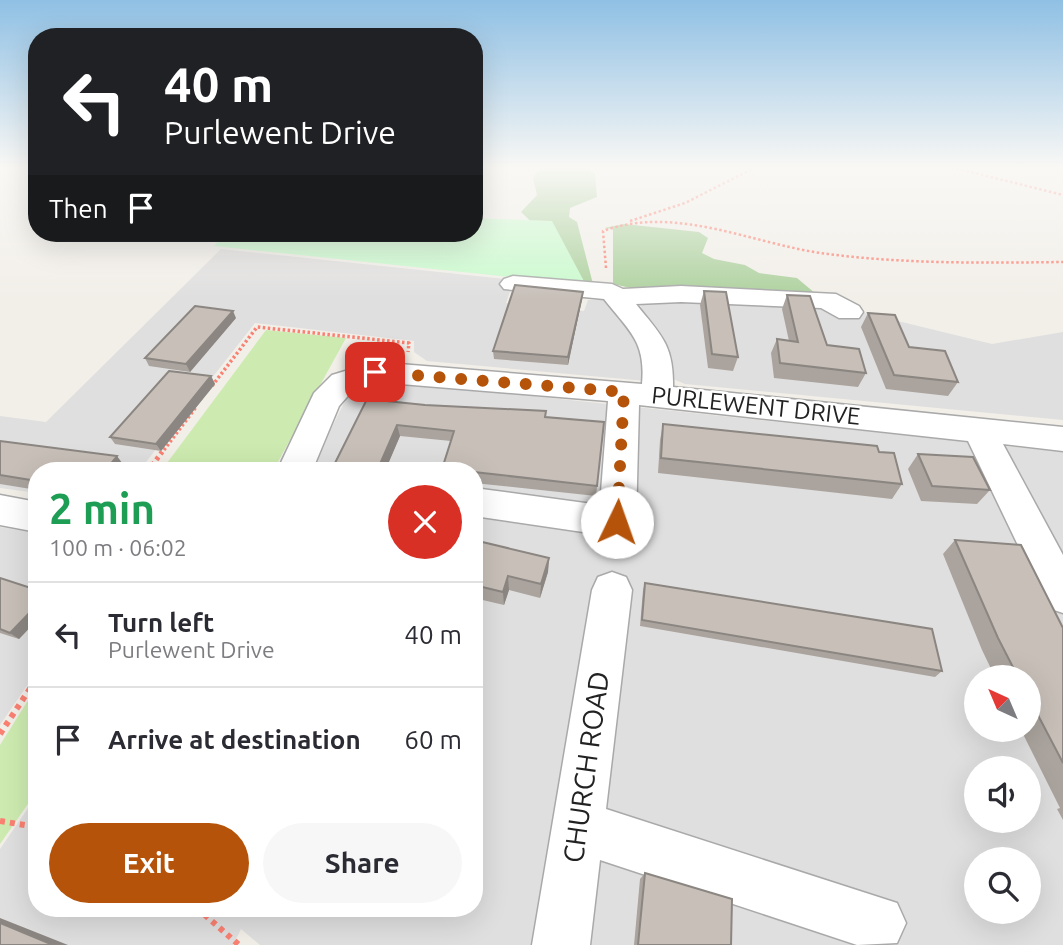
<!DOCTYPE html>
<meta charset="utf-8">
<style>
:root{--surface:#fff;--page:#f7f7f7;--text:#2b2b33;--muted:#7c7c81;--line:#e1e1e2;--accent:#b45309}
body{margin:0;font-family:Ubuntu,sans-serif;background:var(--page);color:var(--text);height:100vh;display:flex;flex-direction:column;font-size:26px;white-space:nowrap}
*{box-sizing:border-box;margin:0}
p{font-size:23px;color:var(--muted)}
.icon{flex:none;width:38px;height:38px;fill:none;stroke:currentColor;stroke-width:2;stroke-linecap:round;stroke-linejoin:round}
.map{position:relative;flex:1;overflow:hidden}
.drawer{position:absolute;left:28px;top:462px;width:455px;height:455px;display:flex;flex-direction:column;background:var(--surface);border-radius:28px;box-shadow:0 7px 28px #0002}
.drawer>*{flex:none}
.hud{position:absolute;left:28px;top:28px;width:455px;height:214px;border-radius:28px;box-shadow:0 7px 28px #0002;background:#202124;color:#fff;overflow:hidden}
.needle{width:46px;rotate:316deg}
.buttons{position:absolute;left:964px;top:665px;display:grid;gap:14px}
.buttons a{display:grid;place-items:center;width:77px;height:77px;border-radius:50%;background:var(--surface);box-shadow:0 7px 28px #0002;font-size:35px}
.pin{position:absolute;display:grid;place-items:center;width:60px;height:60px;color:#fff;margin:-30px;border-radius:14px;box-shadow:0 4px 10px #0006}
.me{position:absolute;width:77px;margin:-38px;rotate:3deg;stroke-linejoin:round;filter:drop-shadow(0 0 5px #0008)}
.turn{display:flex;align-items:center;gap:24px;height:147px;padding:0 21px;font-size:32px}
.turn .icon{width:91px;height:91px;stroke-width:2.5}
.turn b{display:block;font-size:49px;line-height:60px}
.then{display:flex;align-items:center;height:66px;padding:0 21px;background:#0003;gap:14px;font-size:26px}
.round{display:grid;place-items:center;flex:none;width:74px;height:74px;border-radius:37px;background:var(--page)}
.head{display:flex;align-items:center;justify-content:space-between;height:119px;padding:0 21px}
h1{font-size:42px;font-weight:600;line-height:52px;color:#1e9e55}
.cta{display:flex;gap:14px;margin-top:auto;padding:14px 21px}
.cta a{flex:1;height:80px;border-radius:42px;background:var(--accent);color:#fff;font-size:28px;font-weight:600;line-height:80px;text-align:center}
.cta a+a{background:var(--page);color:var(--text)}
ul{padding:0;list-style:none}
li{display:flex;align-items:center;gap:21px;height:105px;padding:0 21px;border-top:2px solid var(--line)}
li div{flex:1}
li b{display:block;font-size:26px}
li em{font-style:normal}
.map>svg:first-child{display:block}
</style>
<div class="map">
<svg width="1063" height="945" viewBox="0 0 1063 945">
<rect width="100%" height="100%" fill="#f2efe9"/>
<g fill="#e0dfdf" fill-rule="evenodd">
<polygon points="221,249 514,280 506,303 584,311 588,300 611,300 625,315 645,358 646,381 427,361 414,352 414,341 255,323 139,471 37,471 37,493 0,488 0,416 46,422"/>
<polygon points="824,295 865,313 992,344 1063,332 1063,420 685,384 673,379 638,300"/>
<path d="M400,382l663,70v493h-803l-19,-16 -8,16h-233v-96l37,-54v113h437v-437h-164l40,-80 16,-6zM976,677h53v53h-53zM976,768h53v53h-53zM976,859h53v53h-53z"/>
<polygon points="0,527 37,533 37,671 0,725"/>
</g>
<g fill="#cdebb0">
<polygon points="266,330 346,338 273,471 161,471"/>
<polygon points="37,686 37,791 0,844 0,745"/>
</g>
<g fill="#add19e">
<polygon points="541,166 587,166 595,174 597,197 570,208 569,217 577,222 593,284 580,285 542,232 521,212 537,195 533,178"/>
<polygon points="624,224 699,232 708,238 702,253 714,259 745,265 759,273 797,278 816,294 635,289 613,284 613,229 604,228"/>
</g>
<polygon fill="#c8facc" points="474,218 552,221 586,285 214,246 226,233 474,233"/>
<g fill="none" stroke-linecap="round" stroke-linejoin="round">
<g stroke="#a9a9a9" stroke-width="3">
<g id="minor">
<path d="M513,276l99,8 11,5 58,-3 155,8 23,12 4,6 -4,6h-20l-18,-10 -140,-6 -45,2c25,31 38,41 37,83l390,40v24l-60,-7 60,111v58l-15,-5 -80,-167 -329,-36 -3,117 -6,11 -13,4 -143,-21v-28l126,17 8,-104 -232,-19 -22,7 -15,17 -27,65h-35l37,-78 18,-18 43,-13 267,22c4,-43 -13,-53 -38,-85l-100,-10 -4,-5 4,-5z"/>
<polygon points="0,495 37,502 37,532 0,525"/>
<polygon points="612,572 626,577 632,590 606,809 897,903 906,923 897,943 857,945 600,860 590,945 532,945 592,590 598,577"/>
</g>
</g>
<g stroke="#fa8072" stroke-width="2.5" stroke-dasharray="2.5 2.5" stroke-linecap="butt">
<polyline points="947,166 1063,195"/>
<polyline points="630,221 685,203 758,166"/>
<path d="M606,268l-3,-37c74,-27 151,14 225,23 78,10 157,9 235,8"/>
</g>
<g stroke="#fa8072" stroke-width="3.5" stroke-dasharray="2.5 2.5" stroke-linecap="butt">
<polyline points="212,386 257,327 409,343 408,352"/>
<polyline points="161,454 196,407"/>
</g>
<polyline stroke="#fa8072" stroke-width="5" stroke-dasharray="3.5 3.5" stroke-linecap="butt" points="148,471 162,452"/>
<g stroke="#fa8072" stroke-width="6" stroke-dasharray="5 5" stroke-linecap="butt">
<polyline points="0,734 37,678"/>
<polyline points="0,821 37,827"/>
<polyline points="197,908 239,945"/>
</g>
<use href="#minor" fill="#fff" fill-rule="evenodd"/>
</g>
<g fill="#aba49e">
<polygon points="704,291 738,357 733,371 708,368 700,305"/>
<polygon points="787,295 827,345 866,373 858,387 774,378 771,353 777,339 789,341 782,309"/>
<polygon points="582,299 568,365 494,359 493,351"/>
<polygon points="868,313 909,347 958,382 948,396 886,389 861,327"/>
<polygon points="236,318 190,372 149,366 145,358"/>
<polygon points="211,376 215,384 161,451 115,444 110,437"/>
<polygon points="425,405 604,422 596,496 474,483 474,471 443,471 451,441 400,436 385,471 331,471"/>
<polygon points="663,424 879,452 902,484 892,499 658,473 660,440"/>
<polygon points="0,441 125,467 122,471 37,471 37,490 0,484"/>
<polygon points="918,454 990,490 977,504 921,501 908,469"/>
<polygon points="474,540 549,558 548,572 540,598 509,590 504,605 474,598"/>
<polygon points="955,540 1063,628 1063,820 1057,809 1060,808 1021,730 1029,730 1029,677 995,677 982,650 943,554"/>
<polygon points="0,578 37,590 37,620 19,639 0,633"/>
<polygon points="645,583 942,671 935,677 640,626 643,590"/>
<polygon points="645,873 731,945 634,945 640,879"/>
</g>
<g fill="#8b8681">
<polygon points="583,292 582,299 568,365 568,357"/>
<polygon points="233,311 236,318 190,372 186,364"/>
<polygon points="211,376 215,384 161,451 156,444"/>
<polygon points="397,425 400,436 385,471 377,471"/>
<polygon points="117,456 125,467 122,471 105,471"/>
<polygon points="549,558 548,572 540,598 541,584"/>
<polygon points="508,576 509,590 504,605 503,592"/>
<polygon points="37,605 37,620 19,639 10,633"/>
<polygon points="0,918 68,945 53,945 0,923"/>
</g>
<g fill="#c7bfb8" stroke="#8b8681" stroke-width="2">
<polygon points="515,285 583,292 568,357 493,351"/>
<polygon points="704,291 726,292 738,357 712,354"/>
<polygon points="787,295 810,296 827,345 859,349 866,373 780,363 777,339 798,342"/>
<polygon points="195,306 233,311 186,364 145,358"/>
<polygon points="868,313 895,315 909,347 945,351 958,382 894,375"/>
<polygon points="169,371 211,376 156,444 110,437"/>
<polygon points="367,399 425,405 546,411 545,417 604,422 597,486 474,472 474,471 442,469 454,431 397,425 377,471 331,471"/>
<polygon points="663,424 877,446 879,452 894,453 902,484 661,458"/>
<polygon points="0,441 117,456 105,471 37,471 37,481 0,475"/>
<polygon points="918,454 973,457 990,490 932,486"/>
<polygon points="474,540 549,558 541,584 508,576 503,592 474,585"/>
<polygon points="955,540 1021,545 1063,628 1063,763 1029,698 1029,677 1018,677 998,638"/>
<polygon points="0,578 37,590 37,605 10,633 0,629"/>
<polygon points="645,583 932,629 942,671 642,620"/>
<polygon points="645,873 732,899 731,945 638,945"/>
<polygon points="0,923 53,945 0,945"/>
</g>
<linearGradient id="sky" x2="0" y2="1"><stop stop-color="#8fc0e4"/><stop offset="0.56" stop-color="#f9f8f5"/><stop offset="1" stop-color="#f9f8f5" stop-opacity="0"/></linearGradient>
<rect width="1063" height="299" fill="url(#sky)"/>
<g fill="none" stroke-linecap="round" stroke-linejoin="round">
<polyline stroke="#b45309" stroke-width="12" stroke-dasharray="0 21.6" points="375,372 624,392 617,522"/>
</g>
<g text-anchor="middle" stroke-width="5" stroke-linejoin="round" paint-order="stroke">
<g font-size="24" fill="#222" stroke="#fff">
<text transform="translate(756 406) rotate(6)" y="8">PURLEWENT DRIVE</text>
</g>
<g font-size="28" fill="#222" stroke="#fff">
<text transform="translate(586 767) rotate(-82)" y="10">CHURCH ROAD</text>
</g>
</g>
</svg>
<div class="buttons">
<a><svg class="needle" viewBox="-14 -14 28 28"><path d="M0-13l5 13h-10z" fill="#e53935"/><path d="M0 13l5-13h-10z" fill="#7c7c81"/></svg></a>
<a><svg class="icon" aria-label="sound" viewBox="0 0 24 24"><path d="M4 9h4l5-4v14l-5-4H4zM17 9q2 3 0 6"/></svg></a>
<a><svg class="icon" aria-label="search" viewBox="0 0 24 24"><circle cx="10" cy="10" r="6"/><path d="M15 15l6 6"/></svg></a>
</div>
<div class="pin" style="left:375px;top:372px;background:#d93025"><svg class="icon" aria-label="arrive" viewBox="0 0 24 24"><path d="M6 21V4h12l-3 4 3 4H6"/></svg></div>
<svg class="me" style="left:617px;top:522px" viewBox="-20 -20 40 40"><circle r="19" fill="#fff"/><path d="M0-13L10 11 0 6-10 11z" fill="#b45309"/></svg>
<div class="hud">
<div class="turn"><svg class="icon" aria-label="left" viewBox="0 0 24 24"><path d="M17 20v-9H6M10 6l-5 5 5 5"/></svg><div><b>40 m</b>Purlewent Drive</div></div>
<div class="then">Then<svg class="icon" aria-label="arrive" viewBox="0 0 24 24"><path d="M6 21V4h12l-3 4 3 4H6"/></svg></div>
</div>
<section class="drawer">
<div class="head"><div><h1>2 min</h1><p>100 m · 06:02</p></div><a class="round" style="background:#d93025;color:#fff"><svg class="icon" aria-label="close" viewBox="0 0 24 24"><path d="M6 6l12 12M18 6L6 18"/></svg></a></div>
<ul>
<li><svg class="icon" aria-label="left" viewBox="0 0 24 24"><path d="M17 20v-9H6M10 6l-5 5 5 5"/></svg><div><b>Turn left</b><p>Purlewent Drive</p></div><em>40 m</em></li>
<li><svg class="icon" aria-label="arrive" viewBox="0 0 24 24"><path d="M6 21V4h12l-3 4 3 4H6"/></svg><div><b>Arrive at destination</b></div><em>60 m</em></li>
</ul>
<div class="cta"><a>Exit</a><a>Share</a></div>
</section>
</div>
